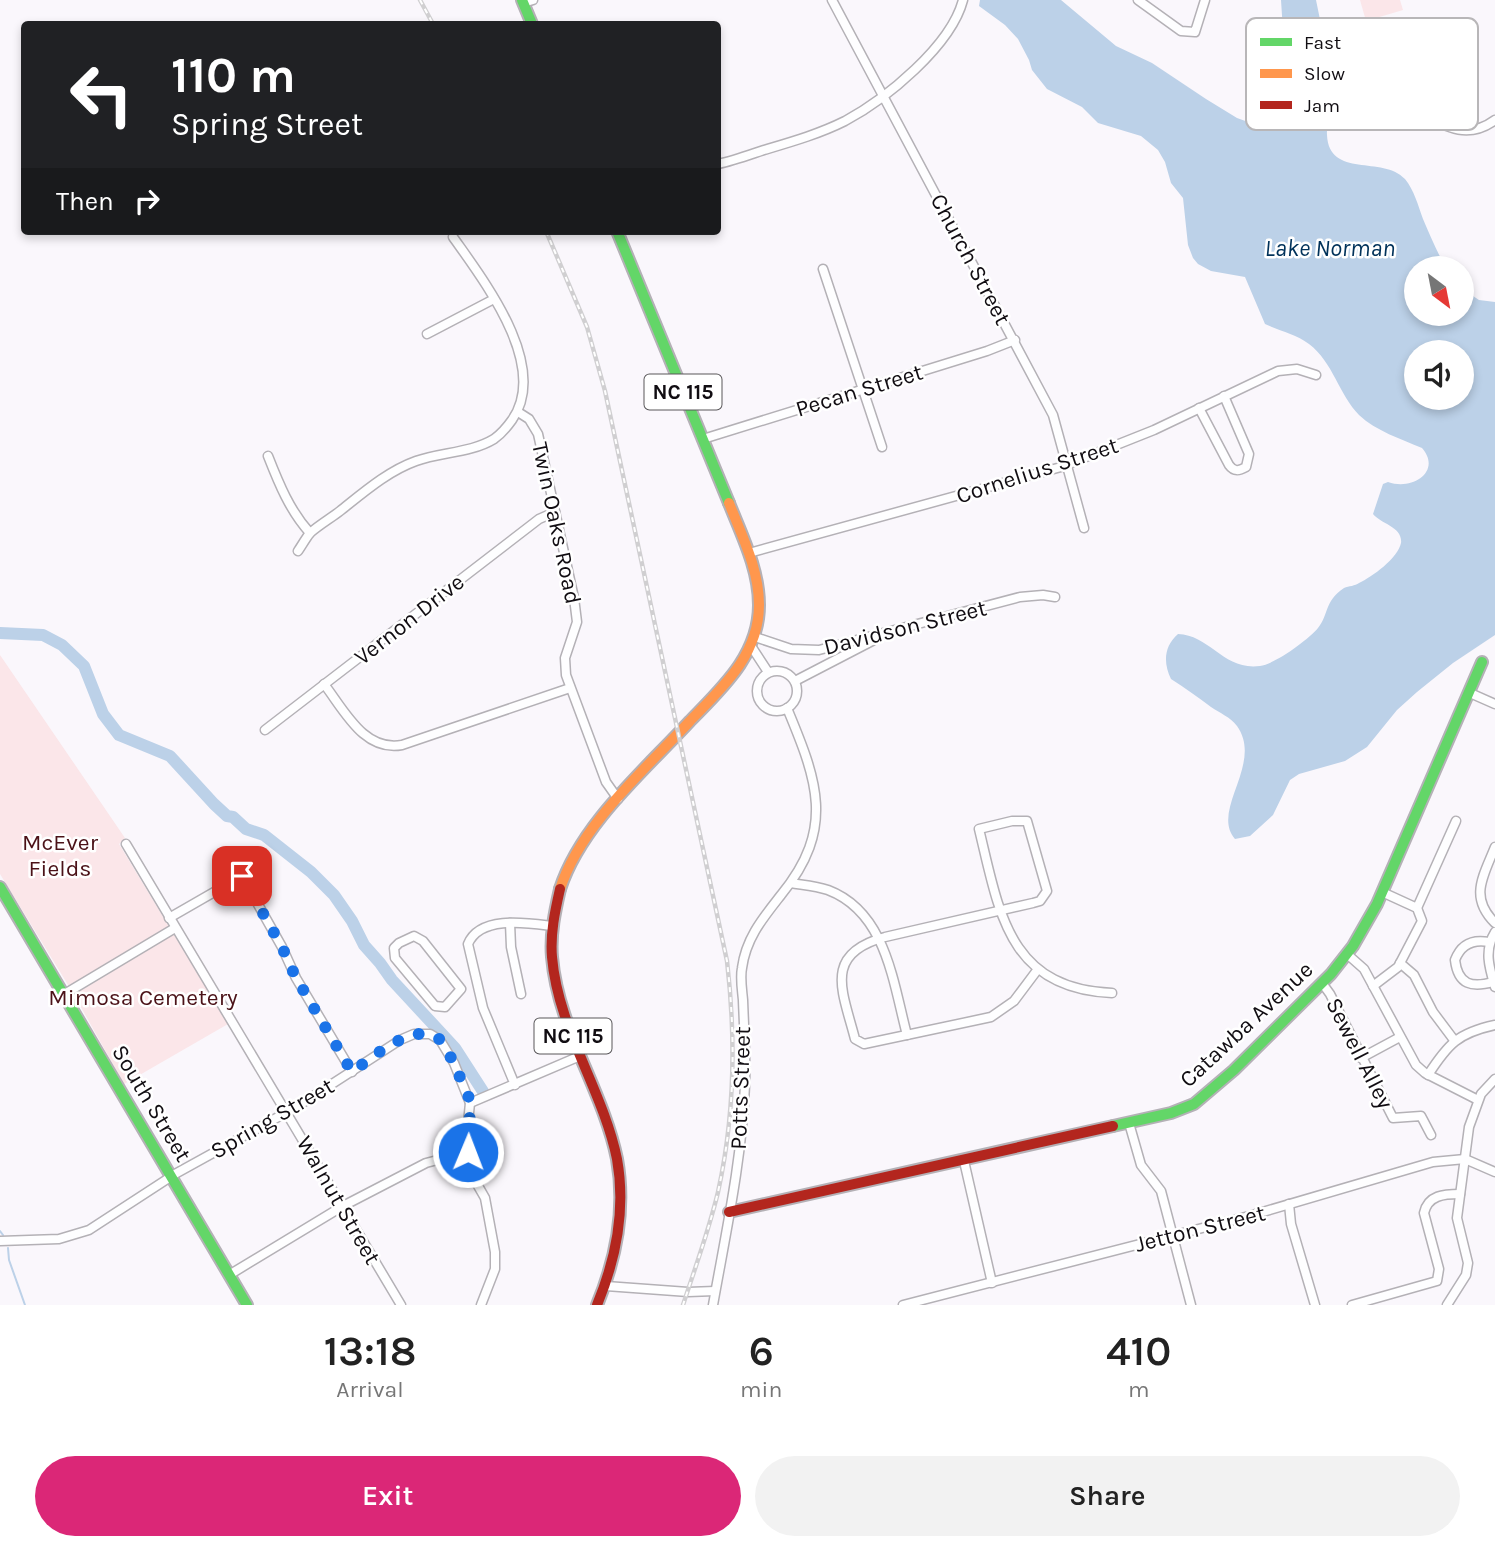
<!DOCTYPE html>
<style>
:root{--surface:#fff;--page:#f2f2f2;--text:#222;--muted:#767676;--accent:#db2777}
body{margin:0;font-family:Karla,sans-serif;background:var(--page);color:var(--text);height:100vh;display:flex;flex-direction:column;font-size:26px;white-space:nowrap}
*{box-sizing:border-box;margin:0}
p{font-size:23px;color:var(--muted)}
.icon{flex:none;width:38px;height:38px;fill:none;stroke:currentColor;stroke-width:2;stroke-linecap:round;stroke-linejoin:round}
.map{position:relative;height:1305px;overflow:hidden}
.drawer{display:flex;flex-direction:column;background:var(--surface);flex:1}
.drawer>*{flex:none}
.guide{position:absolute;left:21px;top:21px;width:700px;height:214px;border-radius:7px;box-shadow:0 4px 10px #0003;background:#202124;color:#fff;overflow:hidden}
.needle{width:46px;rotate:148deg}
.controls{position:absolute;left:1404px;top:256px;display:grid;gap:14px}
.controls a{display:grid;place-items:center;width:70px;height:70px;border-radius:50%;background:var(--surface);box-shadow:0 4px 10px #0003;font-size:35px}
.pin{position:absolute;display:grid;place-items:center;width:60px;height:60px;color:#fff;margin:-30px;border-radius:14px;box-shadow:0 4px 10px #0006}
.me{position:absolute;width:77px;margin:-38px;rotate:1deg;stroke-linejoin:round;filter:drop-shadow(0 0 5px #0008)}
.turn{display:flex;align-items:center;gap:24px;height:147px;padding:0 35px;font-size:32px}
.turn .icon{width:91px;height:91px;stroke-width:2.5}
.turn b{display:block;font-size:49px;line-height:60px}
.then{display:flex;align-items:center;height:66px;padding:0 35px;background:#0003;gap:14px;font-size:26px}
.eta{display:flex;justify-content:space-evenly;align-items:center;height:119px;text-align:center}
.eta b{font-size:42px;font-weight:600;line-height:49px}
.action{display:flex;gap:14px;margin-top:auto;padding:14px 35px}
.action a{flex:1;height:80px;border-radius:42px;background:var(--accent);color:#fff;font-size:28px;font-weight:600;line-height:80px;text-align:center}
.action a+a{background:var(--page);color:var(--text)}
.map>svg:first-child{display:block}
</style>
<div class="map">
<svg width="1495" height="1305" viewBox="0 0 1495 1305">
<rect width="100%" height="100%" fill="#faf7fc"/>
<g fill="#fbe6e9">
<polygon points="1360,0 1400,0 1403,10 1366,21"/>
<polygon points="0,655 125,838 119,844 228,1024 124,1084 73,993 0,874"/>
</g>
<path fill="#bcd1e8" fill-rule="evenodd" d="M980,0h81l55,46 36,17 54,36 31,19 14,5 8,-2 7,-8 7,-16 10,-66 -2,-31h35l19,93c-1,14 -9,28 -8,42 2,44 56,20 78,44 9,11 13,26 18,40 7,16 14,33 23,49h-30v45h45v-25l18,12 16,2v333l-42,28 -36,29 -20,18 -30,37 -22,14 -46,13 -9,6 -17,35 -23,21 -15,3c-25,-29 29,-75 2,-113 -7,-9 -17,-13 -26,-19 -13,-10 -26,-19 -40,-28 -8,-16 -7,-33 7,-45 32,1 46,37 82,32 15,-2 48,-26 58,-38 11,-13 6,-27 26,-40 5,-2 11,-2 15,-5 13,-6 39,-25 42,-40 2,-16 -20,-19 -28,-29l10,-30 5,-2c25,9 54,-11 34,-34 -21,-9 -46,-17 -63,-33 -20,-20 -26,-53 -50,-71 -13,-10 -29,-13 -44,-20l-20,-47 -34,-6 -13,-7 -5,-6 -5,-13 -5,-47 -12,-15 -6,-21 -7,-12 -17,-14 -43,-13 -16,-16 -35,-18 -15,-19 -3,-10 -11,-21 -13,-14 -26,-19zM1416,352h45v45h-45z"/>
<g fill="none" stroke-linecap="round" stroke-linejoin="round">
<g stroke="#bcd1e8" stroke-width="2">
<polyline points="0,1231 3,1235"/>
<polyline points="8,1248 9,1260 25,1305"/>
</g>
<polyline stroke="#bcd1e8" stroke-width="12" points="0,633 43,635 62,645 84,666 103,714 119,735 170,756 214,804 227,816 233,817 246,829 264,835 311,872 334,895 352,921 364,945 380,963 392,980 455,1048 484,1093"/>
<g stroke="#b4b1b6" stroke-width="11">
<g id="street">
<polyline points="832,0 1053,415 1084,528"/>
<polyline points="1138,0 1181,31 1195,32 1205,0"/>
<polyline points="523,3 533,0"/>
<path d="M1413,109c29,15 52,33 82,11"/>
<path d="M718,164c15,-3 31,-9 46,-14 27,-8 55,-16 81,-29 41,-22 106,-75 118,-121"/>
<polyline points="823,269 882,447"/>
<polyline points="427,334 494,299"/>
<path d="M1199,408l30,57c5,7 10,6 17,2l3,-13 -25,-58"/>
<polyline points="518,412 529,419 538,434 574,598 577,622 565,658 566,675 606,782 618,799"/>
<polyline points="703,439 987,351 1015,340"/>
<path d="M268,456c11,28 22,55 42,77"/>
<path d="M298,551c4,-6 8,-13 12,-18 9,-8 21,-15 30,-22 24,-19 48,-40 76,-50 25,-9 55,-8 78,-22 7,-5 13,-12 18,-19 38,-54 -28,-139 -59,-183"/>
<polyline points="749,553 1061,467 1154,430 1278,371 1297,369 1316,375"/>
<polyline points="755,637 791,649 819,650 1020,597 1043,595 1055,597"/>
<polyline points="751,646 768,672"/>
<circle cx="777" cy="691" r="20"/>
<polyline points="795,681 874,640"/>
<path d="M324,684c20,26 40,68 78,61l168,-57"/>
<polyline points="1470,693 1495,704"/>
<polyline points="265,730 539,519 555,512"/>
<polyline points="126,844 401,1305"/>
<path d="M1495,847c-12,30 -26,50 0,76"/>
<path d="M791,883c12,2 25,3 37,7 58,22 65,92 79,145"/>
<polyline points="1417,908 1456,821"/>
<polyline points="169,918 242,876 282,947 296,978 352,1072"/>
<polyline points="510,923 511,947 521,994"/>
<path d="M1495,932c-11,18 -6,35 0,55"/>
<polygon points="414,936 423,941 461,989 445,1007 435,1006 395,958 394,948 399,943"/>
<path d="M1489,942c-16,-3 -28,2 -34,18 3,25 17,28 38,22"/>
<polyline points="1347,954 1364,969 1416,1065 1425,1073 1478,1100"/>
<polyline points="1400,963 1414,975 1433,1012 1454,1040"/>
<path d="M1038,969l-24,32 -23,16 -127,27 -9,-5c-12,-47 -33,-85 30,-102l148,-34 7,-2 7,-10 -20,-70h-15l-33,8c20,82 29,160 133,164"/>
<polyline points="1322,983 1330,994 1393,1118 1421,1116 1431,1135"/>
<polyline points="1373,986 1398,967 1422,921 1417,908 1382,892"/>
<polyline points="63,995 175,928"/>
<polyline points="1361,1058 1400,1037"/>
<path d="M1428,1075c20,-31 30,-42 67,-50"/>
<path d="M515,1085l-32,-77 -15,-64c12,-29 60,-21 84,-18"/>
<polyline points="470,1103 580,1056"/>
<polyline points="1129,1123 1141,1165 1161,1191 1191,1305"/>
<polyline points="964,1161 992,1283"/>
<polyline points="1289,1204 1291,1224 1315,1305"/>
<polyline points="0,1241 59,1239 89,1230 175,1174 298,1106 400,1040 414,1034 430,1034 440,1040 454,1063 470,1103 466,1142 473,1177 485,1198 495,1252 495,1269 481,1305"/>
<polyline points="229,1275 343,1206 426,1163 468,1152"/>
<polyline points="606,1286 688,1292 715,1291"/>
<path d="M713,1305c13,-73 29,-146 32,-220 1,-28 -1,-57 -2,-85 -1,-11 -3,-22 -1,-32 4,-30 21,-50 39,-73 55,-67 36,-115 6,-187"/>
<polyline points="903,1305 1249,1216 1433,1162 1465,1159 1495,1172"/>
<path d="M1352,1305l85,-24 2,-12 -15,-56c4,-18 20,-19 36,-19"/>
<polyline points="1447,1305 1466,1275 1468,1263 1457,1218 1469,1127 1481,1094 1495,1079"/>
</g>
</g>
<g stroke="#b4b1b6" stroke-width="14">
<g id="fast">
<polyline points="522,0 532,24"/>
<polyline points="617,231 729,503"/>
<polyline points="0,887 247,1305"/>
<polyline points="1113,1126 1171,1113 1194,1104 1234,1070 1331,974 1353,946 1377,904 1482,662"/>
</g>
</g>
<g stroke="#b4b1b6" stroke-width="14">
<path id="slow" d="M560,889c21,-65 85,-119 130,-168 32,-33 69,-66 69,-116 0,-36 -17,-69 -30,-102"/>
</g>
<g stroke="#b4b1b6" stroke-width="14">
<g id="jam">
<path d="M560,889c-5,22 -10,45 -8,68 6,72 51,133 65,202 9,50 -1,100 -20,146"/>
<polyline points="729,1212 1113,1126"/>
</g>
</g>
<use href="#street" stroke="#fefeff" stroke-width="8"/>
<use href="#fast" stroke="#63d668" stroke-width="10"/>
<use href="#slow" stroke="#ff974d" stroke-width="10"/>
<use href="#jam" stroke="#b3261e" stroke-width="10"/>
<g stroke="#d0cfd1" stroke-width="4.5">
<g id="rail">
<polyline points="420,0 433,24"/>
<path d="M546,231l41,96 18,64 122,570c9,78 8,154 -9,231 -9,38 -23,76 -35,113"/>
</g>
</g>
<use href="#rail" stroke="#fff" stroke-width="2" stroke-dasharray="5" stroke-linecap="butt"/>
</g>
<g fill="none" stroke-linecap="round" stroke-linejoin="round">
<path stroke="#1a73e8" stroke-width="12" stroke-dasharray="0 21.6" d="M242,876l40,71 14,31 56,94c20,-14 62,-52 87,-33 7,6 12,19 16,28 5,11 13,24 15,36 2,16 -6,32 -2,49"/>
</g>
<g text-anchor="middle" stroke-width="5" stroke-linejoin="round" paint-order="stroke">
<g fill="#fff" stroke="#585659" stroke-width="2">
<rect x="644.5" y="374.5" width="77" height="35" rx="5"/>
<rect x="534.5" y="1018.5" width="77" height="35" rx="5"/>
</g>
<g font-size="21" font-weight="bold" fill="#110d12">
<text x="683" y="399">NC 115</text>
<text x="573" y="1043">NC 115</text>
</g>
<g font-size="23" fill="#110d12" stroke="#fff">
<text transform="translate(971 259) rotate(62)" y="8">Church Street</text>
<text transform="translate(859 390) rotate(-17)" y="8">Pecan Street</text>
<text transform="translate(1037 470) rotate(-18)" y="8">Cornelius Street</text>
<text transform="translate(557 523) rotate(78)" y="8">Twin Oaks Road</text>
<text transform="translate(409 619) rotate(-38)" y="8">Vernon Drive</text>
<text transform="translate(905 627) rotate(-14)" y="8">Davidson Street</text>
<text transform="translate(1246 1024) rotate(-43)" y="8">Catawba Avenue</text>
<text transform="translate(1360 1053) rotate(63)" y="8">Sewell Alley</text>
<text transform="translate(740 1088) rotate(-88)" y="8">Potts Street</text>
<text transform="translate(152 1103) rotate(59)" y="8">South Street</text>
<text transform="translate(272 1118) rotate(-30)" y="8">Spring Street</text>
<text transform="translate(339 1200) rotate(60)" y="8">Walnut Street</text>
<text transform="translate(1200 1228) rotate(-14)" y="8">Jetton Street</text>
</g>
<g font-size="23" fill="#4b1218" stroke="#fff">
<text x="60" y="850">McEver<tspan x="60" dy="26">Fields</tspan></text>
<text x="143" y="1005">Mimosa Cemetery</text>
</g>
<g font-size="24" font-style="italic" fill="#01325a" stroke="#fff">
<text x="1330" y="256">Lake Norman</text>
</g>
</g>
<rect x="1246" y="18" width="232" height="112" rx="10" fill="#fff" stroke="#b8b6b8" stroke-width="2"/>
<rect x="1260" y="38" width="32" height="8" fill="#63d668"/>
<rect x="1260" y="69" width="32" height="9" fill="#ff974d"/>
<rect x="1260" y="101" width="32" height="8" fill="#b3261e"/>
<g font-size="19" fill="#110d12">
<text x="1304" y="49">Fast</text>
<text x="1304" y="80">Slow</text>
<text x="1304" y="112">Jam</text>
</g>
</svg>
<div class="controls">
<a><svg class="needle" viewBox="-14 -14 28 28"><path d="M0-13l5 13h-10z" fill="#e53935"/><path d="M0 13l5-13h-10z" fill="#767676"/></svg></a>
<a><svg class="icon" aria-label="sound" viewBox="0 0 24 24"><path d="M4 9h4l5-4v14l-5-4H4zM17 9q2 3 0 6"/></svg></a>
</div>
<div class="pin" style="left:242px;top:876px;background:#d93025"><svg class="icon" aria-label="arrive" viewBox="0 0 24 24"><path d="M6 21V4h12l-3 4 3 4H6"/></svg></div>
<svg class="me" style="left:468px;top:1152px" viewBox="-20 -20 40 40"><circle r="17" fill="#1a73e8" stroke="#fff" stroke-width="3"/><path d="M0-11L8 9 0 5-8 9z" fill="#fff"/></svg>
<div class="guide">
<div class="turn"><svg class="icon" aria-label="left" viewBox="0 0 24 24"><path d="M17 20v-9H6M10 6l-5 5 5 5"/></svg><div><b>110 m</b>Spring Street</div></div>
<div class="then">Then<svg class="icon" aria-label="right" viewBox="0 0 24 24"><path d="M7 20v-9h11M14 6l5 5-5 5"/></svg></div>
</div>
</div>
<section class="drawer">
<div class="eta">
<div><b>13:18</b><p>Arrival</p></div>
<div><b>6</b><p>min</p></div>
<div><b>410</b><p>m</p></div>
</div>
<div class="action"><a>Exit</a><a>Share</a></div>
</section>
